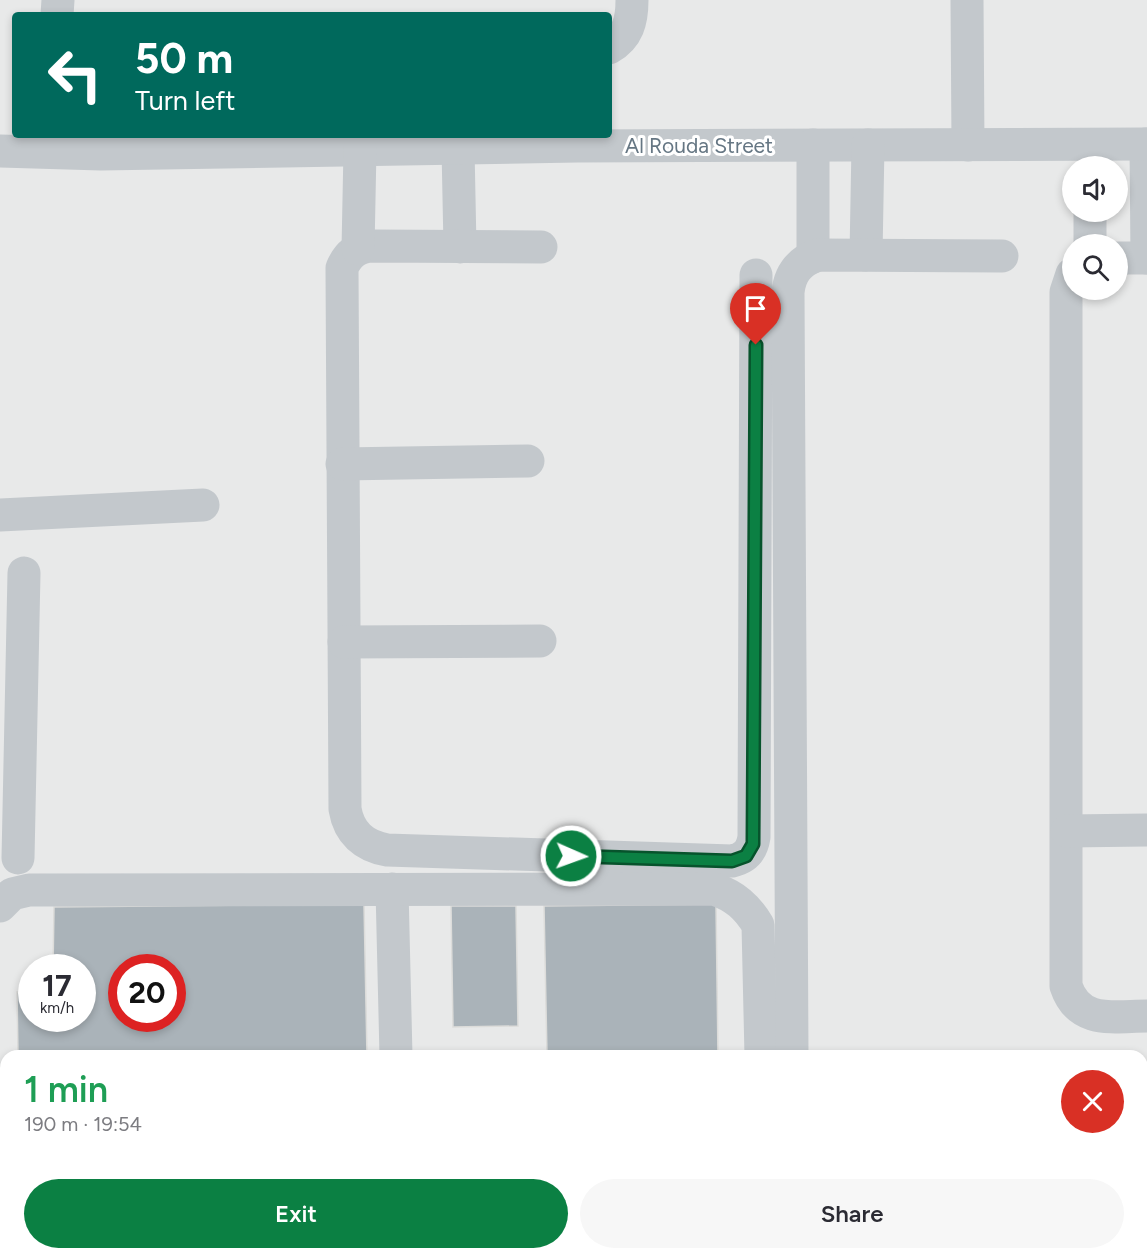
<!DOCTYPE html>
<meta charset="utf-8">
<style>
:root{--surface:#fff;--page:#f7f7f7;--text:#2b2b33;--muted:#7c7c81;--accent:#0b8043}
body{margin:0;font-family:Figtree,sans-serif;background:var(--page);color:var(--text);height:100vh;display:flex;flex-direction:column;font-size:22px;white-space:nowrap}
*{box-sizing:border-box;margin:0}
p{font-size:20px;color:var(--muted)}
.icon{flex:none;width:33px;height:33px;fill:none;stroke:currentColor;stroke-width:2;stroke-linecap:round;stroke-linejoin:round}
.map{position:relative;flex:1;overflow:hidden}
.sheet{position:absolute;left:0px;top:1050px;width:1148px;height:210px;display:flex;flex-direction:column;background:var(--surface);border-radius:18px 18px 0 0;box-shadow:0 3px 9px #0003}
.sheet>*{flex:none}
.guide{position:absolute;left:12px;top:12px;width:600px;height:126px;border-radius:6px;box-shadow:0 3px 9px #0003;background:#00695c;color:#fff;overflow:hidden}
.buttons{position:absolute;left:1062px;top:156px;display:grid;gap:12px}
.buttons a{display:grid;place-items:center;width:66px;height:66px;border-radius:50%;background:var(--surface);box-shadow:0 3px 9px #0003;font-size:30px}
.speed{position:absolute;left:18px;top:954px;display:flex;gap:12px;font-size:30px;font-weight:700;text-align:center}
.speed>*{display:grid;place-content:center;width:78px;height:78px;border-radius:50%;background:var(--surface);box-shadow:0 3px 9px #0003;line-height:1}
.speed small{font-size:15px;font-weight:400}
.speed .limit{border:9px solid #d22;background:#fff;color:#111}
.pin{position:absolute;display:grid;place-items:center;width:51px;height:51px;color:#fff;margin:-62px -26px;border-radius:50% 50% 50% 0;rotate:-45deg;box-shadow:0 0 6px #0007}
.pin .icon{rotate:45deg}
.me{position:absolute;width:66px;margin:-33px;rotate:92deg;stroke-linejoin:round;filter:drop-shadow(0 0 4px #0008)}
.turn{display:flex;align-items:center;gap:21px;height:126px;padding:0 24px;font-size:27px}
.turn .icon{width:78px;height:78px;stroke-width:2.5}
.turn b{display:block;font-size:42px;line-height:51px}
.round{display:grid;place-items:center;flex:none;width:63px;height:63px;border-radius:32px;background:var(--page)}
.summary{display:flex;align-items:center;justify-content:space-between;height:102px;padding:0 24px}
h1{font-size:36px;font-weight:600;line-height:45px;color:#1e9e55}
.action{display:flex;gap:12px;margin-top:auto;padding:12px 24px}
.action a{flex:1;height:69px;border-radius:36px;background:var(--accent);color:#fff;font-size:24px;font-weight:600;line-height:69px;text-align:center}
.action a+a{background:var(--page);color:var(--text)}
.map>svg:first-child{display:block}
</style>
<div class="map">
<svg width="1147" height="1260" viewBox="0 0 1147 1260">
<rect width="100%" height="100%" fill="#fafaf8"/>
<path fill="#e8e9e9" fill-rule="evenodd" d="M0,0h1147v1260h-1147zM15,15h594v120h-594zM1072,166h46v46h-46zM1072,244h46v46h-46zM32,968h50v50h-50zM122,968h50v50h-50zM6,1056h1136v198h-1136z"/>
<g fill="#aab3b9" stroke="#dcdcda" stroke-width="1.5" fill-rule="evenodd">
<path d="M364,904l3,152h-349l-1,-64 15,-1v27h50v-50h-29l1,-61zM122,968h50v50h-50z"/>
<polygon points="716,904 718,1056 547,1056 544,906"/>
<polygon points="451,906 516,906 518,1026 453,1027"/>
</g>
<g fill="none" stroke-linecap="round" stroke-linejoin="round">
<g stroke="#c3c8cc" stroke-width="33">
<polyline points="967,0 968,145"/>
<polyline points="57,15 58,0"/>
<path d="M609,48c19,-11 23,-27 23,-48"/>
<polyline points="1146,144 1147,258"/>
<polyline points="458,148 460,247"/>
<polyline points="0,151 101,154 577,146 1147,144"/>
<polyline points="1090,244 1090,212"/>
<path d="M541,247l-170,-1c-15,2 -23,8 -29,22l3,541c4,24 19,37 42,41l345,11c14,-3 20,-11 22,-24l2,-562"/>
<polyline points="358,249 360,149"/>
<polyline points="866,255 868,145"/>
<polyline points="813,257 813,145"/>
<polyline points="1118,258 1147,258"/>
<path d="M1072,274l-6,18v694c13,39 48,30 81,30"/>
<polyline points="342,464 528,461"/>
<polyline points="0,515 203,505"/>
<polyline points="344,642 540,641"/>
<polyline points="1067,831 1147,830"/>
<polyline points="18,858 24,573"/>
<polyline points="392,889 396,1056"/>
<path d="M0,906l12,-12 17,-4 685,-1c21,7 33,18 44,36l3,131"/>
<path d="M792,1056l-4,-764c2,-19 11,-30 29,-37l185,1"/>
<polyline points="0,1135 6,1146"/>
<polyline points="792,1254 792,1260"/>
<polyline points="1036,1254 1036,1260"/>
</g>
</g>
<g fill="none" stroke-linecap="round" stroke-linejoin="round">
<g stroke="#07532c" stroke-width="15">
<polyline id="route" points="571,856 732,861 746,856 753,844 756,345"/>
</g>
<use href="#route" stroke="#0b8043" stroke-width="10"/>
</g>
<g text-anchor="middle" stroke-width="6" stroke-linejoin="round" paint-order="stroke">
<g font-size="21" fill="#657683" stroke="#fff">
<text x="699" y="153">Al Rouda Street</text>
</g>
</g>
</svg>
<div class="buttons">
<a><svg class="icon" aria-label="sound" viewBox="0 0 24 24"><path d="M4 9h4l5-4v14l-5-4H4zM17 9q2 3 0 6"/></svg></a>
<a><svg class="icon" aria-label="search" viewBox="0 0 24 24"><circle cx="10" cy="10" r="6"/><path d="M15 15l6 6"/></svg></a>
</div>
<div class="speed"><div>17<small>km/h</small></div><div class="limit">20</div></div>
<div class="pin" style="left:756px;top:345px;background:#d93025"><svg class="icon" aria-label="arrive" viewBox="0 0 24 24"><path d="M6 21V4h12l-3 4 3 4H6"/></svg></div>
<svg class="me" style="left:571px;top:856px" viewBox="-20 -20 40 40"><circle r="17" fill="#0b8043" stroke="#fff" stroke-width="3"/><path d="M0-11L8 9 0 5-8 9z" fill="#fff"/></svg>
<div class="guide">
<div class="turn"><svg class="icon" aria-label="left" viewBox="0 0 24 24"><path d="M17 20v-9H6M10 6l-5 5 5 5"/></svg><div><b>50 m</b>Turn left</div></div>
</div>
<section class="sheet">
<div class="summary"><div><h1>1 min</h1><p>190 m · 19:54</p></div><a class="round" style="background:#d93025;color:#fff"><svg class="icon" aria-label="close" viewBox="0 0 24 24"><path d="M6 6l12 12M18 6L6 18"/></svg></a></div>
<div class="action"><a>Exit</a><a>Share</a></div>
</section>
</div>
